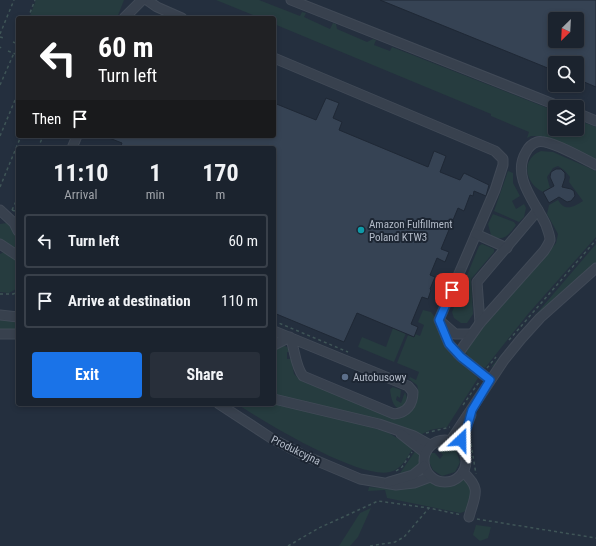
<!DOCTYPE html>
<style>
:root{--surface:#1b232e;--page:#282f3a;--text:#f1f3f6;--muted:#a0a4aa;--line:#39404a;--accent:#1a73e8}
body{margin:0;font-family:"Roboto Condensed",sans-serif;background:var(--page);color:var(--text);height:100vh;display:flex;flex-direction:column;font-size:15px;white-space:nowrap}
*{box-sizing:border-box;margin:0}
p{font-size:13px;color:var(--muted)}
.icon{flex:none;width:22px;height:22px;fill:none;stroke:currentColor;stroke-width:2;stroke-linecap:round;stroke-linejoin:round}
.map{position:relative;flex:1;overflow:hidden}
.sheet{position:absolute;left:16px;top:146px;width:260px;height:260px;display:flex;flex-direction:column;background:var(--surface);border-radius:4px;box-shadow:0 2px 6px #0003,0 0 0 1px var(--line)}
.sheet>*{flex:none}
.banner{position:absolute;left:16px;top:16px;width:260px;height:122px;border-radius:4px;box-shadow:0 2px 6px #0003,0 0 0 1px var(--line);background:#202124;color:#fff;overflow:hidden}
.needle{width:26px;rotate:204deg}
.tools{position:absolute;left:548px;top:12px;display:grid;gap:8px}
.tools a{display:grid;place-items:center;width:36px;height:36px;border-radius:4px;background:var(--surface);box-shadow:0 2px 6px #0003,0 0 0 1px var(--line);font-size:20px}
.pin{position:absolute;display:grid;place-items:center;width:34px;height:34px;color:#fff;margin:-17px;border-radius:8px;box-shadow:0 2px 6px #0006}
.me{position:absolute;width:44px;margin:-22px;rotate:23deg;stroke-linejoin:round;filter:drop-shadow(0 0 3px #0008)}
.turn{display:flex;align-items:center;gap:14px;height:84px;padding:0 16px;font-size:18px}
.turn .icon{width:52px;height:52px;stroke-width:2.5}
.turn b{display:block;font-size:28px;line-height:34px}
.then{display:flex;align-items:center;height:38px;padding:0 16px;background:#0003;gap:8px;font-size:15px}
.eta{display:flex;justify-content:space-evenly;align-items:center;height:68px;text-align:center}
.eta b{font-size:24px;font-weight:700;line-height:28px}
.cta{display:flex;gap:8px;margin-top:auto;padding:8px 16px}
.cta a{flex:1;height:46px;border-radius:4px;background:var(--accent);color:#fff;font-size:16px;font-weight:700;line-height:46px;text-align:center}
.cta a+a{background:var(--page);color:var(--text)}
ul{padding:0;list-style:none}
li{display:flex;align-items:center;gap:12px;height:54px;margin:0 8px 6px;padding:0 8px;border:2px solid var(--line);border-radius:4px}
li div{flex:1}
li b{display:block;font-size:15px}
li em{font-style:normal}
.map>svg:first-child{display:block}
</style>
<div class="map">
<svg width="596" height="546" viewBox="0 0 596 546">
<rect width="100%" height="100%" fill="#242f3e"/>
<g fill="#263c3f">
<polygon points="36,0 124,0 117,18 29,18"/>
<polygon points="216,0 259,0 300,16 302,12 306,13 304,17 330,29 333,23 336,24 337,29 367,42 373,39 376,40 374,45 390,51 392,47 555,111 555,129 577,129 577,120 596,127 596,160 541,136 531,136 527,138 529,132 491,116 491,114 274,24 274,18 260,18"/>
<path d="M541,151l12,1 43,19v66l-68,77 -43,54c-8,-4 -17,-9 -20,-18l6,-9 85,-98 2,-9 -11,-20 2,-9 9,-5c7,12 15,7 25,1l-14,-19 1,-5 -6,-7 -6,-4 -5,2 -6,9 3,11 -7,4c-18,-8 -23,-33 -2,-41z"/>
<polygon points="508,171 513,173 513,183 520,196 512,201 516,209 524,204 526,208 524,217 519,222 494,211"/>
<path d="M493,214l21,8 2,3c-7,10 -13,18 -25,10l-3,-11z"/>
<polygon points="7,223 18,235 18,251 0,239 0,224"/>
<polygon points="482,244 494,249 494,252 471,279 473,314 467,323 461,323 454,318 452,312 479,246"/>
<polygon points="596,244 596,263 547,307 496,365 491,367"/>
<polygon points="4,252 18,261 18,288 9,293 0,292 0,254"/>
<path d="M423,310l8,2 3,4 12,30 6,9 26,23 -31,49 -17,3 -10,5 -31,-13 -115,-27v-45c6,-4 13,-7 16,2h-3v7h4l3,15 6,6 91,37h12c10,-7 18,-20 14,-32l-8,-6 1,-2 6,3 3,-8 -22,-9 11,-28 6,2 1,-3 5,2 4,-11 -6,-3z"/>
<polygon points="0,319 18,321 18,330 0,330"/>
<polygon points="393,328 406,333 394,362 358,347 362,337 386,347"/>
<path d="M393,387l8,3 -1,8 -3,-2 -1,4 5,3 4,-11 3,9c-12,17 -17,0 -18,-12z"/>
<path d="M237,404h37l91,21 24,8 24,15c-6,9 -11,21 -23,24 -30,8 -126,-50 -153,-68z"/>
<polygon points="448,445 456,450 460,462 455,472 442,476 433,470 429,462 431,453 435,453 440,459 443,455 439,450 439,447"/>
<path d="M416,450l5,7c-1,16 -21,21 -35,21l14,-5z"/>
<path d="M462,479h3l8,10c-2,10 -1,22 -13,24l-73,-15 -2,-8 -17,1 1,-4c15,1 30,2 45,-1 6,-1 12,-6 18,-6 13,2 15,8 30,-1z"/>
<polygon points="371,508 358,537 350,546 339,546 360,513"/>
<polygon points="476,525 491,527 488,538 480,541 473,535"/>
</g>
<g fill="#364354" stroke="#1f2835" fill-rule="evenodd">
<path d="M380,0h216v87l-19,-8v-16h-22v8zM555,19h22v22h-22z"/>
<polygon points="326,98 339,103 333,118 342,122 339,130 428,167 434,151 446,156 440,172 460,180 464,173 489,185 486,196 474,191 473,196 470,195 464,211 458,208 441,249 449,252 445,262 437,258 430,275 435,277 430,289 431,290 428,299 422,297 411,324 418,327 414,337 357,313 344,342 274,313 274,148 120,148 122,143 104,136 274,136 274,103 316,120"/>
<polygon points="556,169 561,169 565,173 565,178 562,187 571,189 574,191 575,196 571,201 567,202 559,197 549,203 543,192 554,186 550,177 551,172"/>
</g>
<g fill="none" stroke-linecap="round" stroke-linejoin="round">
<g stroke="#414a57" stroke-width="11">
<g id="minor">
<polyline points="147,0 157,7 182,18"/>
<polyline points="291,0 561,107"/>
<polyline points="124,18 142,0"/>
<polyline points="274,58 495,151 503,159 503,165 495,190 439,320 449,344 461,357 490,380"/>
<polyline points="577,113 596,121"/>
<polyline points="72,148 77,136"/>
<polyline points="0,210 14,223 18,231"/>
<polyline points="476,234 507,248"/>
<polyline points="0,244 18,256"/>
<polyline points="0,315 18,317"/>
<polyline points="440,321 455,334 471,334"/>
<polyline points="480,323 477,282 538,210"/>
<path d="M274,331l134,55 5,6c0,12 -6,21 -19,22l-91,-38c-8,-10 -8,-27 -13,-39l-16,8"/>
<polyline points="0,334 18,334"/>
<path d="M458,354l22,-31 64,-72c2,-3 5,-8 6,-11 0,-5 -3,-11 -4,-15 -10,-22 -35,-48 -20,-73 2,-4 5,-8 11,-10 11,-4 47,17 59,23"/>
<polyline points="274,399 379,424 414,436 430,445"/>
<polyline points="219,404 271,438 303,455 360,479 396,485 414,483 430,477"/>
<polyline points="401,434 425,453"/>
<circle cx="445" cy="461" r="21"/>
<polyline points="451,440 504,360 521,339 540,318 596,268"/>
<polyline points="459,445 471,415"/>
<path d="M463,472c19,17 12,23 6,45"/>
<polyline points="389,482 413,475 424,466"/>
</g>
</g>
<g stroke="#3f5557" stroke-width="1.5" stroke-dasharray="3 3" stroke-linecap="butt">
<polyline points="28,18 35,0"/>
<polyline points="0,34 14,0"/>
<polyline points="0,37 4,38"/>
<polyline points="13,42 18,44"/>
<polyline points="0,47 1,48"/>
<polyline points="8,51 18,55"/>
<polyline points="0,85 14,53"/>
<polyline points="0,136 18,93"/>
<polyline points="38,148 43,136"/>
<polyline points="0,187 21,136"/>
<polyline points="12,210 18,197"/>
<polyline points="12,210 18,212"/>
<polyline points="0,294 13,294 18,292"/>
<polyline points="274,321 348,352"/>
<polyline points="509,340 596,240"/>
<polyline points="487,368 496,357"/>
<polyline points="463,405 479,382"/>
<polyline points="426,433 450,427"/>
<polyline points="470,438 476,474"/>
<polyline points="396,471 402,467 412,452"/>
<polyline points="477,519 596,538"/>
<polyline points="288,546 319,528 378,501 429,508 462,515"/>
<polyline points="370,546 395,542 404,537 429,508"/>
</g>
<use href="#minor" stroke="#38414e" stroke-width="9"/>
</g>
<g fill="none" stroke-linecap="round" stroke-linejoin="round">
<g stroke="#114b97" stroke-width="10">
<polyline id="route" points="452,290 439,320 449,344 461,357 490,380 472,410 467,428 461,440"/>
</g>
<use href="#route" stroke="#1a73e8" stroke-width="7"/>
</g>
<circle fill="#0f9aa8" stroke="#1d2633" stroke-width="1.5" cx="361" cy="230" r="4"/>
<circle fill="#5c6f8a" stroke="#1d2633" stroke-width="1.5" cx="345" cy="377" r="4"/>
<g text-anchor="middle" stroke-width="4" stroke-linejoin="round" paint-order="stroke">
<g font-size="11" fill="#b4bcc9" stroke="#1d2633" text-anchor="start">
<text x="369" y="228">Amazon Fulfillment<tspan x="369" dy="13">Poland KTW3</tspan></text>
<text x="353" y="381">Autobusowy</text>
</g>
<g font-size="11" fill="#b4bcc9" stroke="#1d2633">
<text transform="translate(296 450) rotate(26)" y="4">Produkcyjna</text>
</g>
</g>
</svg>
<div class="tools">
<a><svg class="needle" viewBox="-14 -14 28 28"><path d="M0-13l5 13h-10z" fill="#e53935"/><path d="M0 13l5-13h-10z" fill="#a0a4aa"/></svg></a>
<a><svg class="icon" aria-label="search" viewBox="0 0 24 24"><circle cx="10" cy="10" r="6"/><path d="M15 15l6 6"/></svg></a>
<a><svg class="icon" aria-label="layers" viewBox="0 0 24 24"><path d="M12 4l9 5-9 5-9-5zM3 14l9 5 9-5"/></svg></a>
</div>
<div class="pin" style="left:452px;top:290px;background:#d93025"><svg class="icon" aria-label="arrive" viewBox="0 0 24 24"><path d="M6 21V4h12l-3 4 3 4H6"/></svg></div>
<svg class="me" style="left:461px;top:440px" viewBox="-20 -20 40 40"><path d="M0-17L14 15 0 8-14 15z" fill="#1a73e8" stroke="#fff" stroke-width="4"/></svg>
<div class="banner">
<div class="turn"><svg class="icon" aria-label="left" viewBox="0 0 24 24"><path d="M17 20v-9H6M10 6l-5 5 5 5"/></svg><div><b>60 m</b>Turn left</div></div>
<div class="then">Then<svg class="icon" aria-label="arrive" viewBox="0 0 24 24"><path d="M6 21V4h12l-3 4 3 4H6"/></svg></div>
</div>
<section class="sheet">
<div class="eta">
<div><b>11:10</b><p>Arrival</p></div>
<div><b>1</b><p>min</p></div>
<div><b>170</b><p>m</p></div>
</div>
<ul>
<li><svg class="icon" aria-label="left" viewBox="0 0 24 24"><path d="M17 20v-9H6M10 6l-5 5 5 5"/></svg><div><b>Turn left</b></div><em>60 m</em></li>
<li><svg class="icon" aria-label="arrive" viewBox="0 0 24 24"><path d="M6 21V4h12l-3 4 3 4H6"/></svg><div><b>Arrive at destination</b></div><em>110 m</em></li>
</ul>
<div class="cta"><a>Exit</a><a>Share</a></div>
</section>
</div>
